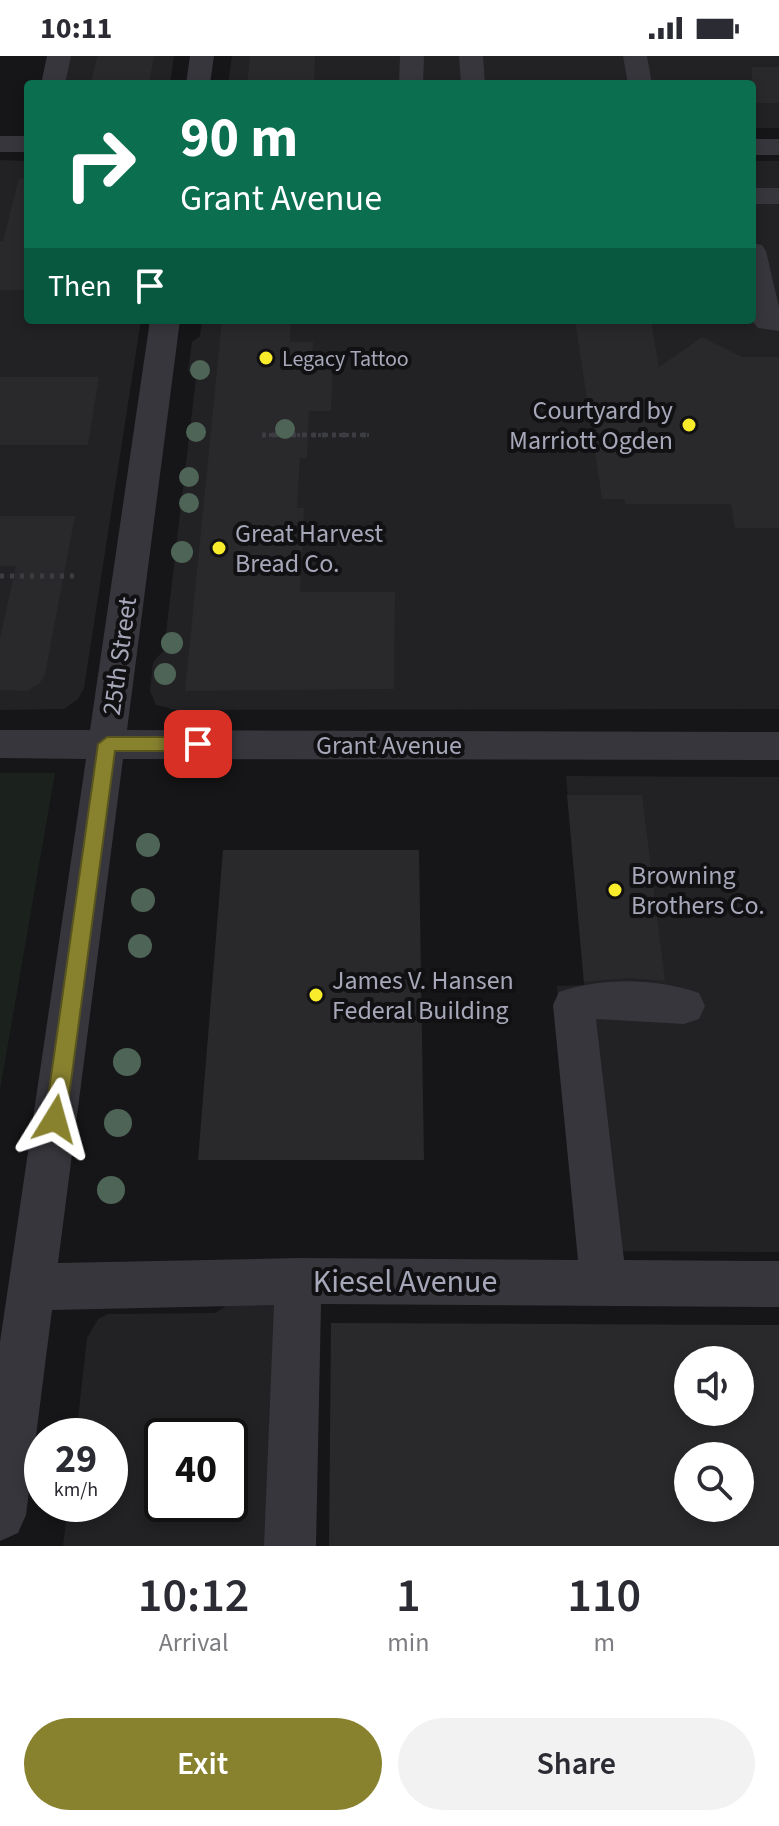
<!DOCTYPE html>
<style>
:root{--surface:#fff;--page:#f2f2f3;--text:#2b2b33;--muted:#7c7c81;--accent:#88822f}
body{margin:0;font-family:"Source Sans 3",sans-serif;background:var(--page);color:var(--text);height:100vh;display:flex;flex-direction:column;font-size:30px;white-space:nowrap}
*{box-sizing:border-box;margin:0}
p{font-size:26px;color:var(--muted)}
.icon{flex:none;width:44px;height:44px;fill:none;stroke:currentColor;stroke-width:2;stroke-linecap:round;stroke-linejoin:round}
.map{position:relative;height:1490px;overflow:hidden}
.details{display:flex;flex-direction:column;background:var(--surface);flex:1}
.details>*{flex:none}
.hud{position:absolute;left:24px;top:24px;width:732px;height:244px;border-radius:8px;box-shadow:0 4px 12px #0003;background:#0b6e4f;color:#fff;overflow:hidden}
.controls{position:absolute;left:674px;top:1290px;display:grid;gap:16px}
.controls a{display:grid;place-items:center;width:80px;height:80px;border-radius:50%;background:var(--surface);box-shadow:0 4px 12px #0003;font-size:40px}
.speed{position:absolute;left:24px;top:1362px;display:flex;gap:16px;font-size:40px;font-weight:700;text-align:center}
.speed>*{display:grid;place-content:center;width:104px;height:104px;border-radius:50%;background:var(--surface);box-shadow:0 4px 12px #0003;line-height:1}
.speed small{font-size:20px;font-weight:400}
.speed .limit{border:4px solid #111;border-radius:12px;background:#fff;color:#111}
.pin{position:absolute;display:grid;place-items:center;width:68px;height:68px;color:#fff;margin:-34px;border-radius:16px;box-shadow:0 4px 12px #0006}
.me{position:absolute;width:88px;margin:-44px;rotate:8deg;stroke-linejoin:round;filter:drop-shadow(0 0 6px #0008)}
.turn{display:flex;align-items:center;gap:28px;height:168px;padding:0 24px;font-size:36px}
.turn .icon{width:104px;height:104px;stroke-width:2.5}
.turn b{display:block;font-size:56px;line-height:68px}
.then{display:flex;align-items:center;height:76px;padding:0 24px;background:#0003;gap:16px;font-size:30px}
.eta{display:flex;justify-content:space-evenly;align-items:center;height:136px;text-align:center}
.eta b{font-size:48px;font-weight:600;line-height:56px}
.cta{display:flex;gap:16px;margin-top:auto;padding:16px 24px}
.cta a{flex:1;height:92px;border-radius:48px;background:var(--accent);color:#fff;font-size:32px;font-weight:600;line-height:92px;text-align:center}
.cta a+a{background:var(--page);color:var(--text)}
.status{display:flex;justify-content:space-between;align-items:center;height:56px;padding:0 40px;background:var(--surface);direction:ltr}
.status svg{height:22px;fill:currentColor}
.map>svg:first-child{display:block}
</style>
<div class="status"><b>10:11</b><svg viewBox="0 0 49 12"><path d="M0 12V9h3v3zM5 12V6h3v6zM10 12V3h3v9zM15 12V0h3v12zM26 1h20v11H26zM47 4h2v5h-2z"/></svg></div>
<div class="map">
<svg width="779" height="1490" viewBox="0 0 779 1490">
<rect width="100%" height="100%" fill="#161517"/>
<g fill="#222124" fill-rule="evenodd">
<polygon points="69,0 174,0 170,28 63,28"/>
<polygon points="232,0 779,0 779,72 752,72 752,28 228,28"/>
<polygon points="0,104 28,105 28,264 141,264 84,632 78,643 64,653 0,654"/>
<polygon points="752,105 779,105 779,653 176,654 156,649 150,635 153,606 164,594 196,322 188,315 192,286 200,280 202,264 752,264"/>
<polygon points="566,720 779,721 779,1196 578,1195 557,930 584,929"/>
<path d="M288,1246l-12,244h-213l5,-42h42v-68h-34l11,-98 11,-19 10,-5 107,-1 16,-10zM162,1380h68v68h-68z"/>
</g>
<polygon fill="#1b221e" points="0,717 55,717 0,1034"/>
<g fill="#29282b" fill-rule="evenodd">
<polygon points="97,0 154,0 149,28 91,28"/>
<polygon points="250,0 315,0 314,28 247,28"/>
<rect x="752" y="11" width="27" height="36"/>
<polygon points="19,122 28,124 28,234 0,234 0,185 3,185"/>
<polygon points="222,264 291,264 290,286 313,286 312,317 333,308 331,355 309,355 307,402 300,402 297,452 304,452 300,536 395,536 394,633 185,635"/>
<polygon points="575,264 651,264 659,311 702,281 742,301 779,301 779,472 735,472 731,448 625,448 624,443 602,443"/>
<polygon points="0,321 99,321 88,389 0,389"/>
<polygon points="0,460 75,460 45,619 39,628 27,635 0,634 0,582 16,510 0,510"/>
<polygon points="567,739 642,739 665,925 629,922 584,926"/>
<polygon points="223,794 419,794 424,1104 198,1104"/>
<path d="M331,1267l448,2v221h-450zM688,1304h52v52h-52zM688,1400h52v52h-52z"/>
</g>
<g fill="none" stroke-linecap="round" stroke-linejoin="round">
<g stroke="#3c3c43" stroke-width="4" stroke-dasharray="3 4" stroke-linecap="butt">
<polyline points="200,378 206,378"/>
<polyline points="262,379 369,379"/>
</g>
<g stroke="#3c3c43" stroke-width="5" stroke-dasharray="4 6" stroke-linecap="butt">
<polyline points="200,378 206,378"/>
<polyline points="262,379 369,379"/>
<polyline points="0,520 74,520"/>
</g>
<g fill="#37363c" fill-rule="evenodd">
<polygon points="47,0 71,0 65,28 41,28"/>
<polygon points="190,0 214,0 210,28 186,28"/>
<polygon points="400,0 424,0 423,28 399,28"/>
<polygon points="459,0 483,0 485,28 461,28"/>
<polygon points="623,0 647,0 652,28 628,28"/>
<rect x="0" y="80" width="28" height="16"/>
<rect x="752" y="83" width="27" height="16"/>
<rect x="752" y="132" width="27" height="16"/>
<polygon points="752,187 762,189 766,195 779,251 779,275 758,272 753,266"/>
<path d="M150,264h30l-53,410 652,2v28l-656,-1 -65,504 240,-5 280,2 -25,-255 6,-13c42,-15 98,-14 140,1l6,13 -6,13 -15,5 -88,-5 28,241 155,1v46l-458,-3 -5,242h-52l10,-241 -222,5 -26,205 -8,18 -18,8v-199l86,-583 -86,-1v-28h90z"/>
</g>
</g>
<g fill="#4e6456">
<circle cx="200" cy="314" r="10"/>
<circle cx="285" cy="373" r="10"/>
<circle cx="196" cy="376" r="10"/>
<circle cx="189" cy="421" r="10"/>
<circle cx="189" cy="447" r="10"/>
<circle cx="182" cy="496" r="11"/>
<circle cx="172" cy="587" r="11"/>
<circle cx="165" cy="618" r="11"/>
<circle cx="148" cy="789" r="12"/>
<circle cx="143" cy="844" r="12"/>
<circle cx="140" cy="890" r="12"/>
<circle cx="127" cy="1006" r="14"/>
<circle cx="118" cy="1067" r="14"/>
<circle cx="111" cy="1134" r="14"/>
</g>
<polygon fill="#88822f" stroke="#58541f" stroke-width="2" points="107,681 198,681 207,688 198,695 115,695 66,1063 63,1070 55,1073 48,1070 45,1063 98,688"/>
<g fill="#f9ed2b" stroke="#111012" stroke-width="3">
<circle cx="266" cy="302" r="8"/>
<circle cx="689" cy="369" r="8"/>
<circle cx="219" cy="492" r="8"/>
<circle cx="615" cy="834" r="8"/>
<circle cx="316" cy="939" r="8"/>
</g>
<g text-anchor="middle" stroke-width="8" stroke-linejoin="round" paint-order="stroke">
<g font-size="22" fill="#a6a7b8" stroke="#111012" text-anchor="start">
<text x="282" y="310">Legacy Tattoo</text>
</g>
<g font-size="26" fill="#a6a7b8" stroke="#111012" text-anchor="start">
<text x="673" y="363" text-anchor="end">Courtyard by<tspan x="673" dy="30">Marriott Ogden</tspan></text>
<text x="235" y="486">Great Harvest<tspan x="235" dy="30">Bread Co.</tspan></text>
<text x="631" y="828">Browning<tspan x="631" dy="30">Brothers Co.</tspan></text>
<text x="332" y="933">James V. Hansen<tspan x="332" dy="30">Federal Building</tspan></text>
</g>
<g font-size="26" fill="#a6a7b8" stroke="#111012">
<text transform="translate(119 600) rotate(-82)" y="9">25th Street</text>
<text x="389" y="698">Grant Avenue</text>
</g>
<g font-size="32" fill="#a6a7b8" stroke="#111012">
<text x="405" y="1236">Kiesel Avenue</text>
</g>
</g>
</svg>
<div class="controls">
<a><svg class="icon" aria-label="sound" viewBox="0 0 24 24"><path d="M4 9h4l5-4v14l-5-4H4zM17 9q2 3 0 6"/></svg></a>
<a><svg class="icon" aria-label="search" viewBox="0 0 24 24"><circle cx="10" cy="10" r="6"/><path d="M15 15l6 6"/></svg></a>
</div>
<div class="speed"><div>29<small>km/h</small></div><div class="limit">40</div></div>
<div class="pin" style="left:198px;top:688px;background:#d93025"><svg class="icon" aria-label="arrive" viewBox="0 0 24 24"><path d="M6 21V4h12l-3 4 3 4H6"/></svg></div>
<svg class="me" style="left:55px;top:1063px" viewBox="-20 -20 40 40"><path d="M0-17L14 15 0 8-14 15z" fill="#88822f" stroke="#fff" stroke-width="4"/></svg>
<div class="hud">
<div class="turn"><svg class="icon" aria-label="right" viewBox="0 0 24 24"><path d="M7 20v-9h11M14 6l5 5-5 5"/></svg><div><b>90 m</b>Grant Avenue</div></div>
<div class="then">Then<svg class="icon" aria-label="arrive" viewBox="0 0 24 24"><path d="M6 21V4h12l-3 4 3 4H6"/></svg></div>
</div>
</div>
<section class="details">
<div class="eta">
<div><b>10:12</b><p>Arrival</p></div>
<div><b>1</b><p>min</p></div>
<div><b>110</b><p>m</p></div>
</div>
<div class="cta"><a>Exit</a><a>Share</a></div>
</section>
